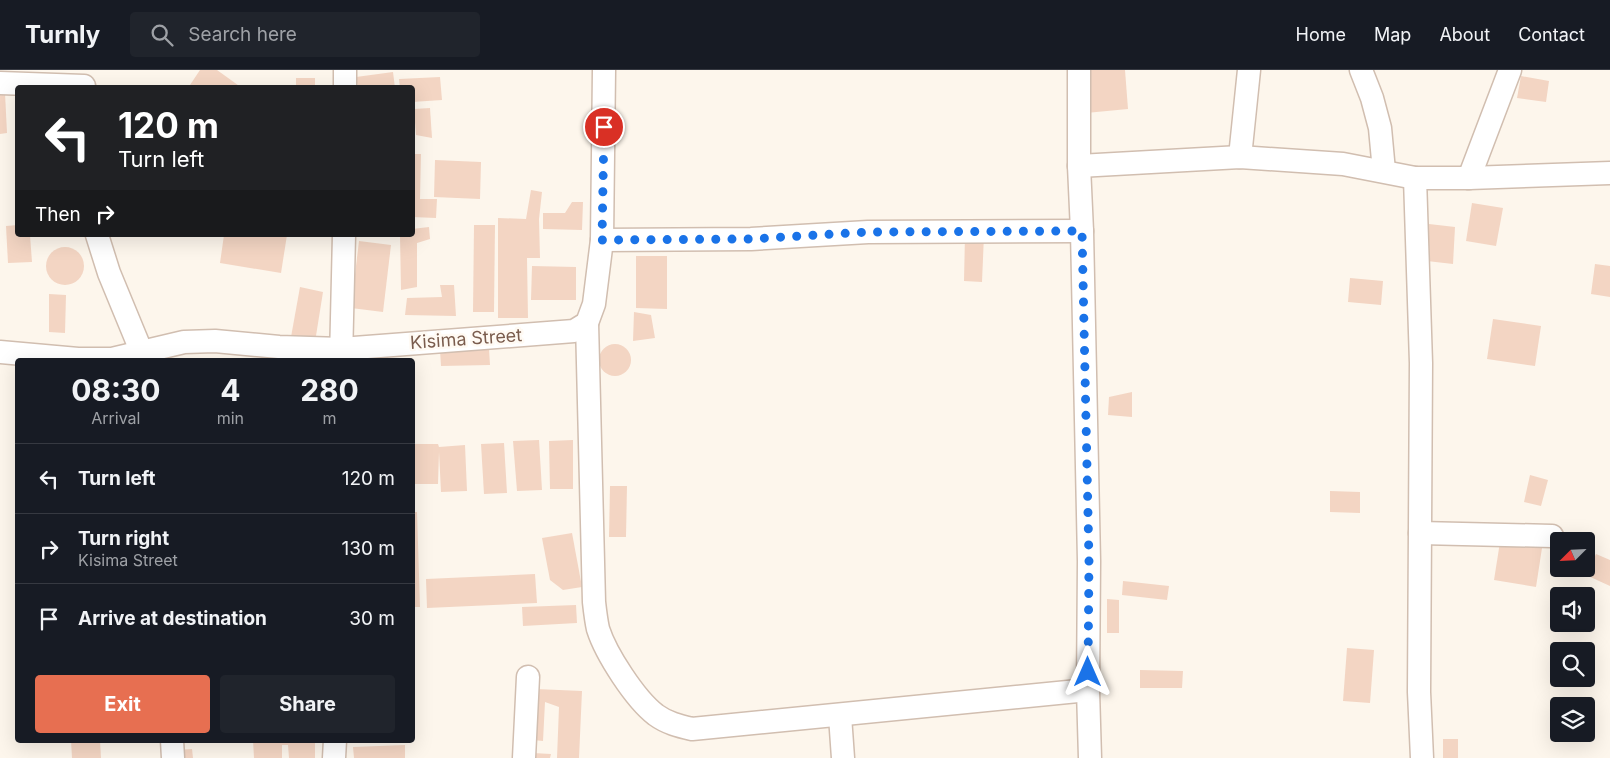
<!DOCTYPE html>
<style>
:root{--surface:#171b24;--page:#20242c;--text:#f1f3f6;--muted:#9ea1a6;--line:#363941;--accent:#e76f51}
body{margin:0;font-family:Inter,sans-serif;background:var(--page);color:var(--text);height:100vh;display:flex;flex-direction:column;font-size:19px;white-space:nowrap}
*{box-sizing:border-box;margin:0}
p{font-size:16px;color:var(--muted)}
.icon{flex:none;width:28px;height:28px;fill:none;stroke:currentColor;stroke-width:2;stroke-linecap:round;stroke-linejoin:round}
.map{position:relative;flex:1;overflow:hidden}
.side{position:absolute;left:15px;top:288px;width:400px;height:385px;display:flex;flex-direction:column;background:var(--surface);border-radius:5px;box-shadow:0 5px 20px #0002}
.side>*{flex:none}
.top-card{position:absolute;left:15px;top:15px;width:400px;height:152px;border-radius:5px;box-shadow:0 5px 20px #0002;background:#202124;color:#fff;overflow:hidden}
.needle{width:32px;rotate:246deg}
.controls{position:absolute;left:1550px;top:462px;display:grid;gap:10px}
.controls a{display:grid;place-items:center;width:45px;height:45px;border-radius:5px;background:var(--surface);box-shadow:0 5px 20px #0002;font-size:25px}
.pin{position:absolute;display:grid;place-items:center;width:42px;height:42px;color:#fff;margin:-21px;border:2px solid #fff;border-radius:50%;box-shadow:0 1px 5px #0007}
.me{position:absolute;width:55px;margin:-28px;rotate:0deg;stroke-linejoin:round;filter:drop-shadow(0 0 4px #0008)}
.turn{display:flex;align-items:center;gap:18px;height:105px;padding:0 20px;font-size:22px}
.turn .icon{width:65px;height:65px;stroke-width:2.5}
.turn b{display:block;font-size:35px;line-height:42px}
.then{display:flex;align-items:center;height:48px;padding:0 20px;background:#0003;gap:10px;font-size:19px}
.eta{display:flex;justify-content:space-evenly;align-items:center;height:85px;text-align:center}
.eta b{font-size:30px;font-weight:700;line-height:35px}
.cta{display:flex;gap:10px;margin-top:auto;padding:10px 20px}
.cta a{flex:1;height:58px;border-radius:5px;background:var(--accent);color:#fff;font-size:20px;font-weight:700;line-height:58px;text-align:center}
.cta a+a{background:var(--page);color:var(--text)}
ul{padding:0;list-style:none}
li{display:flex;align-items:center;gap:15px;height:70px;padding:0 20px;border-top:1px solid var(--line)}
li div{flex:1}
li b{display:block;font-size:19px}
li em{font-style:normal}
header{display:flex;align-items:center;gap:30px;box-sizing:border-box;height:70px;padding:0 25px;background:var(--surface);border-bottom:1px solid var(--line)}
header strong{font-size:24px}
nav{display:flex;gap:28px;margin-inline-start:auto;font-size:18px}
.search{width:350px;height:45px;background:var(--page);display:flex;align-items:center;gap:12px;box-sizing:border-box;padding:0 18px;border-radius:5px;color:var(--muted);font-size:19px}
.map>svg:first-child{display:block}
</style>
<header>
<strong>Turnly</strong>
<div class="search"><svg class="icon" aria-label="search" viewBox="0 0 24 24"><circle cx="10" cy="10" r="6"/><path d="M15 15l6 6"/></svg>Search here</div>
<nav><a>Home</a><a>Map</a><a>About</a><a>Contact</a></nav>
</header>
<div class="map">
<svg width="1610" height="688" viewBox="0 0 1610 688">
<rect width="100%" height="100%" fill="#fdf6ec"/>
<g fill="#f3d5c3">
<polygon points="200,0 217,0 242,18 188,18"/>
<polygon points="1082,0 1125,0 1128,39 1086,43"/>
<polygon points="393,2 395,18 358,18 356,7"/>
<polygon points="1521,6 1549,11 1546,32 1517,28"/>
<polygon points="440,7 442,30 412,32 412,18 400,18 399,9"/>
<rect x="296" y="8" width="19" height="10"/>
<polygon points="5,23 7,63 0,64 0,24"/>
<polygon points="430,38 432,68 416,65 414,39"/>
<polygon points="412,84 421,84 420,129 437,129 436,148 412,147"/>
<polygon points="435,90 481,92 480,129 434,127"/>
<polygon points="531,120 542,122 539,149 540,188 527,188 528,248 498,248 498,148 526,149"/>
<polygon points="572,132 583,132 582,160 543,159 543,143 565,143"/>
<polygon points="1472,133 1503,138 1496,176 1466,171"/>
<polygon points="1429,154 1455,157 1453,194 1427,191"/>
<polygon points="18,155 18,165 30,165 32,192 8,193 6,156"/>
<polygon points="474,155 495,155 494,242 473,242"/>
<polygon points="429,157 430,169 417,173 417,217 401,220 400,165 412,165 412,159"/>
<polygon points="224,165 287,165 281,203 220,193"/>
<polygon points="965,165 984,165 982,212 964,211"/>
<polygon points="359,171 391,175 383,242 351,238"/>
<circle cx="65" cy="196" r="19"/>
<polygon points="636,186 667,186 667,239 636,238"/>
<polygon points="1595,194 1610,196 1610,227 1591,224"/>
<polygon points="532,196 576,197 576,230 531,230"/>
<polygon points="1350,208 1383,211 1381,235 1348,232"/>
<polygon points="440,215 454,215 456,246 405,245 407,228 442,227"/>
<polygon points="300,217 323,222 315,272 291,267"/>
<polygon points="49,224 66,225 65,263 49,262"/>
<polygon points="634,242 651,245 655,268 633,271"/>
<polygon points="1493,249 1541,256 1535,296 1487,289"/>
<circle cx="615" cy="290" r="16"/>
<polygon points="489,279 490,295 441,296 440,280"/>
<polygon points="1132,322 1132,347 1108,345 1109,327"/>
<polygon points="539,370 542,420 517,421 513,371"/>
<polygon points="573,370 573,419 550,419 549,371"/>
<polygon points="504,373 507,423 484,424 481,374"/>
<polygon points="412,374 438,374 439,377 465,375 467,421 441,422 439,382 438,414 412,414"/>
<polygon points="1530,405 1548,410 1541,436 1524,432"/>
<polygon points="610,416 627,416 626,467 609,467"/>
<polygon points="1330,421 1360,422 1360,443 1330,442"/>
<polygon points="412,442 417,442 420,537 412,537"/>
<polygon points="572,463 582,517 563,520 550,510 542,468"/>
<polygon points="1500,472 1542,478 1536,517 1494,510"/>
<polygon points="1596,484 1610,490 1610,516 1586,505"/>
<polygon points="535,504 537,533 427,538 426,509"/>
<polygon points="1123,511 1169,516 1167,530 1122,525"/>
<polygon points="1107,529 1119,530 1119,563 1107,563"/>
<polygon points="576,535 577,553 523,556 522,537"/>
<polygon points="1347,578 1374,580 1370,633 1343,631"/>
<polygon points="1140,600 1183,601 1182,618 1140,618"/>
<polygon points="536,619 582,621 579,688 557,688 559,637 545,632 543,671 533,670"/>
<rect x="1443" y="669" width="15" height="19"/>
<polygon points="71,670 100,670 101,688 72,688"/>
<polygon points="253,670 315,670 315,688 289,688 288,675 282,675 282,688 254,688"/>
<polygon points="405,675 405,688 354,688 353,677"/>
<polygon points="192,679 193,688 177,688 176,680"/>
<polygon points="533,683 551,684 550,688 532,688"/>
</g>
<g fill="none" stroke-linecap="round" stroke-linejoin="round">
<g stroke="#d1beb0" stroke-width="25">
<g id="minor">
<polyline points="1079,0 1079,96 1082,161 1089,491 1088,620 1090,688"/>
<polyline points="1361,0 1372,28 1380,58 1384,101"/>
<polyline points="0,13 84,16"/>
<polyline points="345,18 345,0"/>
<polyline points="1240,87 1249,0"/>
<polyline points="1079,96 1240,87 1343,94 1415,108 1469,108 1610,103"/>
<polyline points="1415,108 1421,293 1419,622 1422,688"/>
<polyline points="1469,108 1510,0"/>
<polyline points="97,165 109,203 142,283"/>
<polyline points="602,170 751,169 868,162 1082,161"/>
<path d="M587,253l7,279c1,9 2,18 4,27 8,25 37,70 58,86 11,8 23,11 36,14l396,-39"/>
<polyline points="0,282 78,289 112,289 184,272 215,271 279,277 341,279 574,261 587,253 594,234 602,170 604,0"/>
<polyline points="341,290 344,165"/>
<polyline points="1420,463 1552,466"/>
<polyline points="840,646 843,688"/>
<polyline points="172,670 173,688"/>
<polyline points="334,688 335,670"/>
<polyline points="524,688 528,607"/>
</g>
</g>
<use href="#minor" stroke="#fff" stroke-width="22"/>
</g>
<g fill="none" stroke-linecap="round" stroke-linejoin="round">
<polyline stroke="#1a73e8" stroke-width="9" stroke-dasharray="0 16.2" points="604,57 602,170 750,169 868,162 1082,161 1089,491 1088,602"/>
</g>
<g text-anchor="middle" stroke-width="5" stroke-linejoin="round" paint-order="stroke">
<g font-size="18" fill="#7a5c4d" stroke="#fffaf3">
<text transform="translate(466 269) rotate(-4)" y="6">Kisima Street</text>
</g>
</g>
</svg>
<div class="controls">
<a><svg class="needle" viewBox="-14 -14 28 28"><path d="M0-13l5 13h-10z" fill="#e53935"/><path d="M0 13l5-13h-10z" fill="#9ea1a6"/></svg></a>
<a><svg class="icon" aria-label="sound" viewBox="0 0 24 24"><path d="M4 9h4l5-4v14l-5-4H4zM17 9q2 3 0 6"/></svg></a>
<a><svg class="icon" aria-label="search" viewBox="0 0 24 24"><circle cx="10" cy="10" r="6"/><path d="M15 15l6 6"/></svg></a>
<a><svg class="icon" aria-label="layers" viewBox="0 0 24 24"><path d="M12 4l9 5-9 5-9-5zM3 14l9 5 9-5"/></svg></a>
</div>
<div class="pin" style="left:604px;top:57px;background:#d93025"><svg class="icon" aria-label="arrive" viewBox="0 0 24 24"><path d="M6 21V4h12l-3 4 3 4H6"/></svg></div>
<svg class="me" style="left:1088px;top:602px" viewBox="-20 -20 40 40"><path d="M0-17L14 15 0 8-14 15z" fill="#1a73e8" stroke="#fff" stroke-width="4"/></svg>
<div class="top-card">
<div class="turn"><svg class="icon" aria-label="left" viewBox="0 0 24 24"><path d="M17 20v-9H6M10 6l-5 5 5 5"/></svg><div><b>120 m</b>Turn left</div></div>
<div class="then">Then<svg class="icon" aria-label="right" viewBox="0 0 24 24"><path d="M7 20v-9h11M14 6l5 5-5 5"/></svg></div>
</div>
<section class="side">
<div class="eta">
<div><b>08:30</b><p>Arrival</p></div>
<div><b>4</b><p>min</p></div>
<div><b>280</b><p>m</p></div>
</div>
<ul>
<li><svg class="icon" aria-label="left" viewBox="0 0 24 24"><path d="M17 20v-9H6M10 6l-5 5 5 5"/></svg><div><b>Turn left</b></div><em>120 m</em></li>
<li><svg class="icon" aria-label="right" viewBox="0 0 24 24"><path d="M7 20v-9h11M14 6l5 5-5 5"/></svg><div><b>Turn right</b><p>Kisima Street</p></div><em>130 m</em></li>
<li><svg class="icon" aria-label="arrive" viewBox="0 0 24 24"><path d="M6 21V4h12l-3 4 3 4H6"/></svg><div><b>Arrive at destination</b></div><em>30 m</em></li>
</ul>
<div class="cta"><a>Exit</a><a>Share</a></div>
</section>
</div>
